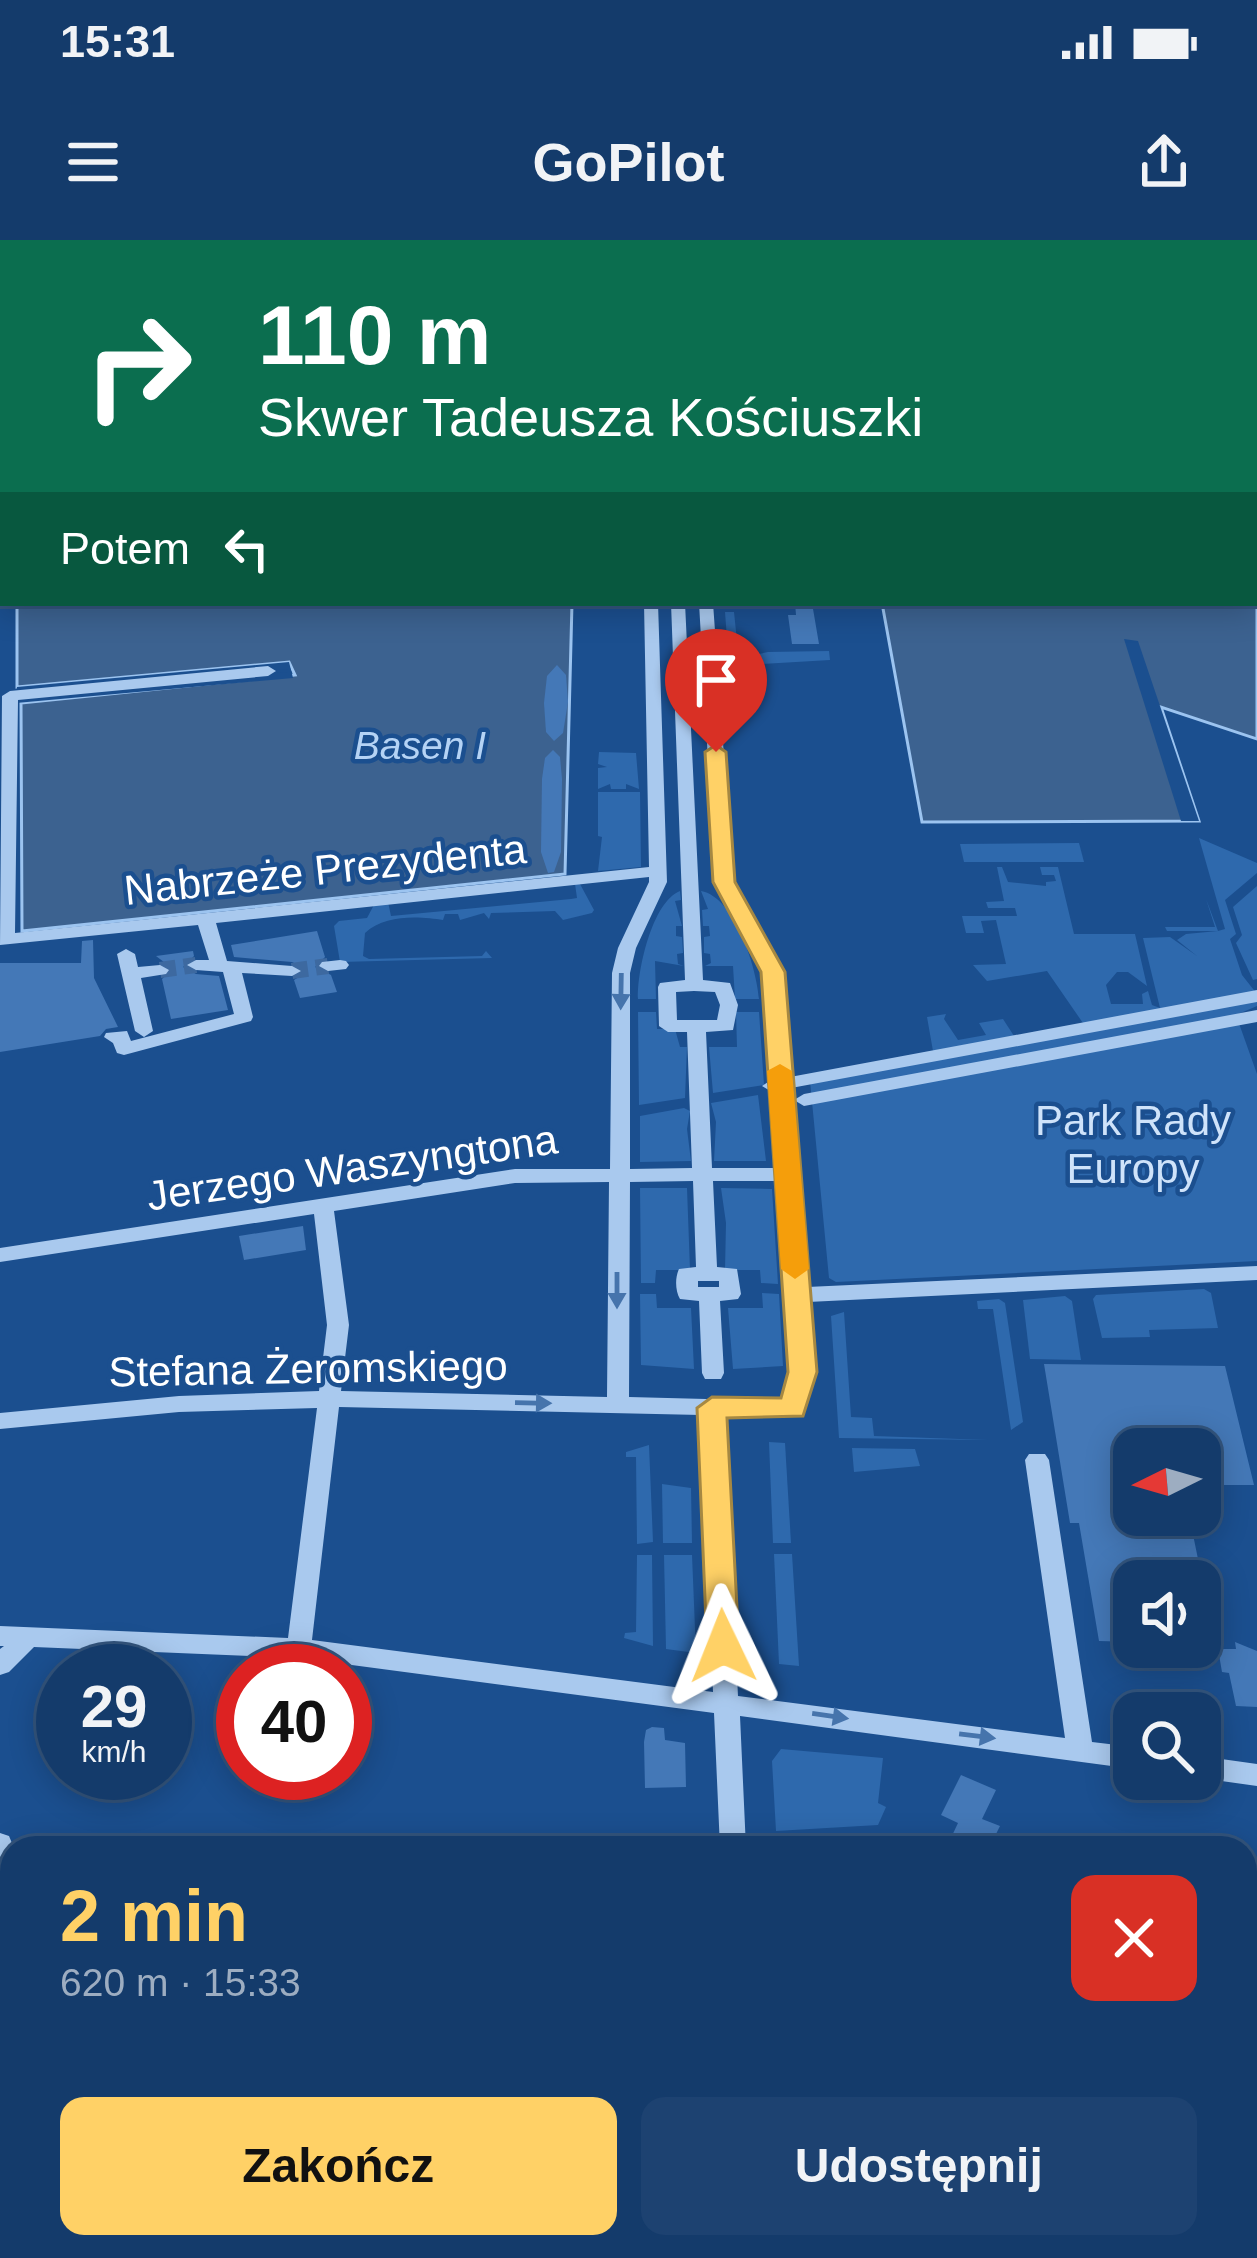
<!DOCTYPE html>
<html lang="pl">
<meta charset="utf-8">
<style>
:root{--surface:#143b6b;--page:#1d4271;--text:#f1f3f6;--muted:#9dadc1;--line:#33557e;--accent:#ffd166}
body{margin:0;font-family:Arial,sans-serif;background:var(--page);color:var(--text);height:100vh;display:flex;flex-direction:column;font-size:45px;white-space:nowrap}
*{box-sizing:border-box;margin:0}
p{font-size:39px;color:var(--muted)}
.icon{flex:none;width:66px;height:66px;fill:none;stroke:currentColor;stroke-width:2;stroke-linecap:round;stroke-linejoin:round}
.map{position:relative;flex:1;overflow:hidden}
.sheet{position:absolute;left:0px;top:1596px;width:1257px;height:423px;display:flex;flex-direction:column;background:var(--surface);border-radius:36px 36px 0 0;box-shadow:0 6px 30px #0003,0 0 0 3px var(--line)}
.sheet>*{flex:none}
.hud{position:absolute;left:0px;top:0px;width:1257px;height:366px;box-shadow:0 6px 30px #0003,0 0 0 3px var(--line);background:#0b6e4f;color:#fff;overflow:hidden}
.needle{width:78px;rotate:265deg}
.tools{position:absolute;left:1113px;top:1188px;display:grid;gap:24px}
.tools a{display:grid;place-items:center;width:108px;height:108px;border-radius:24px;background:var(--surface);box-shadow:0 6px 30px #0003,0 0 0 3px var(--line);font-size:60px}
.speed{position:absolute;left:36px;top:1404px;display:flex;gap:24px;font-size:60px;font-weight:700;text-align:center}
.speed>*{display:grid;place-content:center;width:156px;height:156px;border-radius:50%;background:var(--surface);box-shadow:0 6px 30px #0003,0 0 0 3px var(--line);line-height:1}
.speed small{font-size:30px;font-weight:400}
.speed .limit{border:18px solid #d22;background:#fff;color:#111}
.pin{position:absolute;display:grid;place-items:center;width:102px;height:102px;color:#fff;margin:-123px -51px;border-radius:50% 50% 50% 0;rotate:-45deg;box-shadow:0 0 12px #0007}
.pin .icon{rotate:45deg}
.me{position:absolute;width:132px;margin:-66px;rotate:358deg;stroke-linejoin:round;filter:drop-shadow(0 0 9px #0008)}
.turn{display:flex;align-items:center;gap:42px;height:252px;padding:0 60px;font-size:54px}
.turn .icon{width:156px;height:156px;stroke-width:2.5}
.turn b{display:block;font-size:84px;line-height:102px}
.then{display:flex;align-items:center;height:114px;padding:0 60px;background:#0003;gap:24px;font-size:45px}
.round{display:grid;place-items:center;flex:none;width:126px;height:126px;border-radius:24px;background:var(--page)}
.head{display:flex;align-items:center;justify-content:space-between;height:204px;padding:0 60px}
h1{font-size:72px;font-weight:700;line-height:90px;color:var(--accent)}
.cta{display:flex;gap:24px;margin-top:auto;padding:24px 60px}
.cta a{flex:1;height:138px;border-radius:24px;background:var(--accent);color:#111;font-size:48px;font-weight:700;line-height:138px;text-align:center}
.cta a+a{background:var(--page);color:var(--text)}
.status{display:flex;justify-content:space-between;align-items:center;height:84px;padding:0 60px;background:var(--surface);direction:ltr}
.status svg{height:33px;fill:currentColor}
header{display:flex;justify-content:space-between;align-items:center;height:156px;padding:0 60px;background:var(--surface);font-size:54px;font-weight:700}
.map>svg:first-child{display:block}
</style>
<div class="status"><b>15:31</b><svg viewBox="0 0 49 12"><path d="M0 12V9h3v3zM5 12V6h3v6zM10 12V3h3v9zM15 12V0h3v12zM26 1h20v11H26zM47 4h2v5h-2z"/></svg></div>
<header><svg class="icon" aria-label="menu" viewBox="0 0 24 24"><path d="M4 6h16M4 12h16M4 18h16"/></svg>GoPilot<svg class="icon" aria-label="share" viewBox="0 0 24 24"><path d="M12 15V3M7 8l5-5 5 5M5 13v7h14v-7"/></svg></header>
<div class="map">
<svg width="1257" height="2018" viewBox="0 0 1257 2018">
<rect width="100%" height="100%" fill="#1b4f8f"/>
<g fill="#2e69ad">
<polygon points="725,372 734,372 739,420 760,420 759,414 768,412 829,411 830,420 729,426"/>
<polygon points="599,512 636,513 639,549 626,544 626,549 611,549 610,544 598,549 598,528 607,527 598,524"/>
<polygon points="598,552 640,552 641,627 598,631 602,597 598,596"/>
<polygon points="1199,598 1257,623 1257,633 1225,660 1236,694 1230,699 1242,735 1257,754 1085,786 1047,731 987,741 973,725 1006,724 996,680 981,681 984,693 966,693 962,676 1017,676 1015,668 988,668 986,662 1004,661 997,627 1002,627 1008,642 1046,646 1046,642 1056,641 1054,635 1042,635 1040,627 1058,627 1074,694 1135,694 1147,746 1128,732 1117,732 1106,745 1111,764 1143,764 1142,754 1148,751 1152,765 1160,768 1143,698 1170,697 1197,716 1177,700 1186,694 1218,691 1167,691 1165,687 1215,687 1206,659 1218,691 1225,689"/>
<polygon points="1079,603 1084,622 964,622 960,604"/>
<path d="M575,644h5l14,26 -2,3 -29,7 -8,-9 -64,2 -2,6 -5,-6 -24,7 -2,-6h-13l-2,6c-20,-3 -57,-7 -78,13l-2,23 6,3 113,-3 4,-5 6,7 -152,4 -6,-36 5,-5 28,-3 8,-15 13,-1 3,14 180,-17 6,-1z"/>
<polygon points="1257,646 1257,739 1253,740 1236,703 1242,695 1233,667"/>
<path d="M680,651l1,9 -6,1 7,25h-6v10l6,1 1,16 -6,1 1,10 6,2 -29,-5 1,38h-18c-1,-28 14,-97 42,-108z"/>
<path d="M701,651c34,6 56,78 58,108h-24l-2,-33h-28l6,-3 -1,-9 -6,-1v-16l6,-1 -1,-10h-6l-1,-16 6,-1z"/>
<polygon points="1257,758 1257,766 1236,775 1257,834 1257,1021 836,1042 829,1038 810,841"/>
<polygon points="638,772 656,772 657,789 675,789 680,807 687,807 685,858 639,865"/>
<polygon points="736,772 759,772 764,845 713,853 709,807 737,807"/>
<polygon points="946,774 944,779 958,800 986,795 979,783 1003,779 1014,796 933,811 927,777"/>
<polygon points="758,855 766,921 714,921 716,882 711,863"/>
<polygon points="684,868 690,871 687,889 691,921 640,922 640,876"/>
<polygon points="640,948 687,948 690,1030 656,1030 655,1043 641,1043"/>
<polygon points="721,948 772,949 778,1044 761,1043 760,1030 725,1030 726,983"/>
<polygon points="1204,1049 1211,1053 1218,1088 1149,1090 1150,1097 1102,1098 1093,1059 1096,1055"/>
<polygon points="762,1053 779,1054 783,1126 733,1129 728,1068 763,1068"/>
<polygon points="640,1054 656,1054 657,1068 691,1068 694,1129 641,1125"/>
<polygon points="1065,1056 1072,1061 1081,1120 1030,1119 1023,1060"/>
<polygon points="999,1059 1005,1063 1023,1182 1011,1190 993,1069 978,1069 977,1061"/>
<polygon points="844,1072 851,1177 872,1178 874,1196 988,1200 839,1198 831,1076"/>
<polygon points="769,1202 785,1203 791,1303 773,1303"/>
<polygon points="649,1205 653,1302 637,1304 636,1217 626,1217 626,1212"/>
<polygon points="852,1208 915,1209 920,1226 854,1232"/>
<polygon points="662,1244 691,1248 692,1303 663,1303"/>
<polygon points="774,1314 792,1314 799,1426 779,1424"/>
<polygon points="637,1315 652,1315 653,1406 624,1398 625,1393 636,1392"/>
<polygon points="664,1315 692,1315 696,1413 666,1409"/>
<polygon points="781,1509 883,1518 878,1563 886,1567 878,1585 776,1591 772,1521"/>
</g>
<g fill="#3c6290" stroke="#9cc4f0" stroke-width="3">
<polygon points="0,0 1257,0 1257,499 1161,467 1199,581 922,582 882,363 1254,363 1254,3 3,3 0,147"/>
<polygon points="17,363 572,363 565,634 22,691 21,463 295,435 289,422 17,447"/>
</g>
<g fill="#1b4f8f">
<polygon points="1124,399 1138,401 1199,581 1181,581"/>
<polygon points="289,422 293,438 16,463 20,457 288,432 288,429 16,453 17,447"/>
</g>
<g fill="none" stroke-linecap="round" stroke-linejoin="round">
<polyline stroke="#b5d3f5" stroke-width="3" stroke-dasharray="9 8" stroke-linecap="butt" points="446,363 572,366"/>
</g>
<g fill="#4478b7">
<polygon points="795,363 812,363 819,404 792,404 788,375 796,375"/>
<polygon points="557,425 566,435 568,462 563,493 554,501 546,492 544,463 547,436"/>
<polygon points="553,510 560,517 562,539 561,612 554,632 548,633 541,612 542,539 545,518"/>
<polygon points="317,691 325,717 315,727 331,735 337,752 300,758 294,740 305,733 303,727 292,722 234,717 231,705"/>
<polygon points="93,700 94,738 118,787 106,789 100,796 0,812 0,723 81,723 82,701"/>
<polygon points="193,711 194,716 183,727 196,734 219,736 228,770 171,779 162,739 173,729 156,716"/>
<polygon points="303,986 306,1010 244,1020 239,996"/>
<polygon points="1044,1124 1225,1126 1254,1245 1200,1245 1200,1209 1134,1209 1134,1275 1189,1275 1198,1319 1193,1319 1198,1341 1134,1341 1134,1402 1099,1401 1079,1283 1070,1283"/>
<polygon points="1235,1402 1257,1411 1257,1467 1236,1466 1229,1433 1222,1432 1218,1409 1236,1409"/>
<polygon points="652,1487 664,1488 665,1500 685,1503 686,1547 645,1548 644,1502 646,1490"/>
<polygon points="961,1535 996,1550 982,1579 1000,1586 989,1608 971,1602 967,1608 950,1600 958,1583 941,1575"/>
</g>
<g fill="none" stroke-linecap="round" stroke-linejoin="round">
<g stroke="#3d69a0" stroke-width="16" stroke-dasharray="16 8" stroke-linecap="butt">
<polyline points="160,730 196,725"/>
<polyline points="292,731 328,726"/>
</g>
<g fill="#a9c9ee" fill-rule="evenodd">
<path d="M644,363h14l9,279 -31,66 -6,25v196l62,-1 -5,-136h-19l-9,-6 -1,-39 2,-4 25,-3 -14,-377h14l18,377 27,3 8,22 -5,25 -27,2 6,136h65l-5,-76 -10,-6 9,-6 -7,-108 -49,-90 -16,-279h14l20,279 49,90 8,105 467,-87v12l-466,86 16,199 450,-21v14l-449,22 5,70 -12,43 -77,1 14,280 327,42 -40,-278 4,-6h16l4,6 43,282 42,5v22l-394,-53 6,132h-26l-6,-135 -415,-55 -265,-11 -25,25 -9,3v-26l4,-3h-4v-20l288,12 29,-230 -138,4 -179,17v-16l179,-17 140,-5 8,-66 -13,-111 -314,48v-14l515,-79h95l2,-196 6,-25 31,-66v-5l-433,46 11,38 65,5 9,5 -9,5 -50,-3 11,44 -2,4 -127,34 -7,-2 -4,-10 -9,-6 2,-4 21,-2 4,10 103,-27 -11,-42 -27,-2 -9,-5 9,-5h13l-11,-35 -198,20 2,-249 8,-5 258,-25 8,5 -8,5 -250,24 -3,233 634,-66zM694,751l21,1 5,13 -3,15h-40l-1,-28zM693,941l3,86 -17,2c-4,8 -4,22 1,30l19,2 3,72 3,6h16l3,-6 -4,-72 18,-2 3,-5 -4,-25 -20,-2 -4,-86h65l13,191 -7,29 -155,-4 1,-215zM609,942l-2,215 -266,-6 8,-66 -15,-114 181,-28zM698,1041h21v6h-21zM339,1167l362,8 12,277 -401,-52z"/>
<polygon points="126,709 135,714 138,727 160,725 169,730 166,734 141,738 153,791 144,797 135,791 117,714"/>
<polygon points="340,720 346,721 349,725 346,729 328,731 319,726 322,722"/>
<polygon points="1257,770 1257,782 804,866 794,860 804,854"/>
<polygon points="1200,1516 1257,1524 1257,1546 1200,1538"/>
<polygon points="0,1593 9,1596 14,1608 12,1706 0,1698"/>
<polygon points="1245,1750 1257,1752 1257,1778 1245,1776"/>
<polygon points="12,1992 12,2007 28,2007 27,2018 0,2018 2,1996"/>
<rect x="736" y="2007" width="30" height="11"/>
<polygon points="1115,2007 1145,2007 1146,2018 1116,2018"/>
</g>
</g>
<defs><path id="oneway-solid" d="M-6-.8H1V-3.2L6.5 0L1 3.2V.8H-6Z" transform="scale(3)"/></defs>
<g fill="#4674ac">
<use href="#oneway-solid" transform="translate(621 751) rotate(91)"/>
<use href="#oneway-solid" transform="translate(617 1050) rotate(90)"/>
<use href="#oneway-solid" transform="translate(533 1163) rotate(1)"/>
<use href="#oneway-solid" transform="translate(830 1476) rotate(8)"/>
<use href="#oneway-solid" transform="translate(977 1496) rotate(7)"/>
</g>
<polygon fill="#ffd166" stroke="#a68842" stroke-width="3" points="716,505 726,512 735,642 785,732 817,1132 803,1176 727,1178 739,1406 734,1415 723,1419 711,1415 707,1406 697,1168 712,1157 781,1158 788,1132 761,732 713,642 705,512"/>
<polygon fill="#f59e0b" points="780,824 792,831 809,1029 795,1039 781,1029 767,831"/>
<g text-anchor="middle" stroke-width="9" stroke-linejoin="round" paint-order="stroke">
<g font-size="39" font-style="italic" fill="#b5d3f5" stroke="#1b4f8f">
<text x="420" y="519">Basen I</text>
</g>
<g font-size="42" fill="#fff" stroke="#1b4f8f">
<text transform="translate(325 629) rotate(-6)" y="15">Nabrzeże Prezydenta</text>
<text transform="translate(352 927) rotate(-8)" y="15">Jerzego Waszyngtona</text>
<text transform="translate(308 1128) rotate(-1)" y="15">Stefana Żeromskiego</text>
</g>
<g font-size="42" fill="#cfe3fa" stroke="#1b4f8f">
<text x="1133" y="895">Park Rady<tspan x="1133" dy="48">Europy</tspan></text>
</g>
</g>
</svg>
<div class="tools">
<a><svg class="needle" viewBox="-14 -14 28 28"><path d="M0-13l5 13h-10z" fill="#e53935"/><path d="M0 13l5-13h-10z" fill="#9dadc1"/></svg></a>
<a><svg class="icon" aria-label="sound" viewBox="0 0 24 24"><path d="M4 9h4l5-4v14l-5-4H4zM17 9q2 3 0 6"/></svg></a>
<a><svg class="icon" aria-label="search" viewBox="0 0 24 24"><circle cx="10" cy="10" r="6"/><path d="M15 15l6 6"/></svg></a>
</div>
<div class="speed"><div>29<small>km/h</small></div><div class="limit">40</div></div>
<div class="pin" style="left:716px;top:512px;background:#d93025"><svg class="icon" aria-label="arrive" viewBox="0 0 24 24"><path d="M6 21V4h12l-3 4 3 4H6"/></svg></div>
<svg class="me" style="left:723px;top:1406px" viewBox="-20 -20 40 40"><path d="M0-17L14 15 0 8-14 15z" fill="#ffd166" stroke="#fff" stroke-width="4"/></svg>
<div class="hud">
<div class="turn"><svg class="icon" aria-label="right" viewBox="0 0 24 24"><path d="M7 20v-9h11M14 6l5 5-5 5"/></svg><div><b>110 m</b>Skwer Tadeusza Kościuszki</div></div>
<div class="then">Potem<svg class="icon" aria-label="left" viewBox="0 0 24 24"><path d="M17 20v-9H6M10 6l-5 5 5 5"/></svg></div>
</div>
<section class="sheet">
<div class="head"><div><h1>2 min</h1><p>620 m · 15:33</p></div><a class="round" style="background:#d93025;color:#fff"><svg class="icon" aria-label="close" viewBox="0 0 24 24"><path d="M6 6l12 12M18 6L6 18"/></svg></a></div>
<div class="cta"><a>Zakończ</a><a>Udostępnij</a></div>
</section>
</div>
